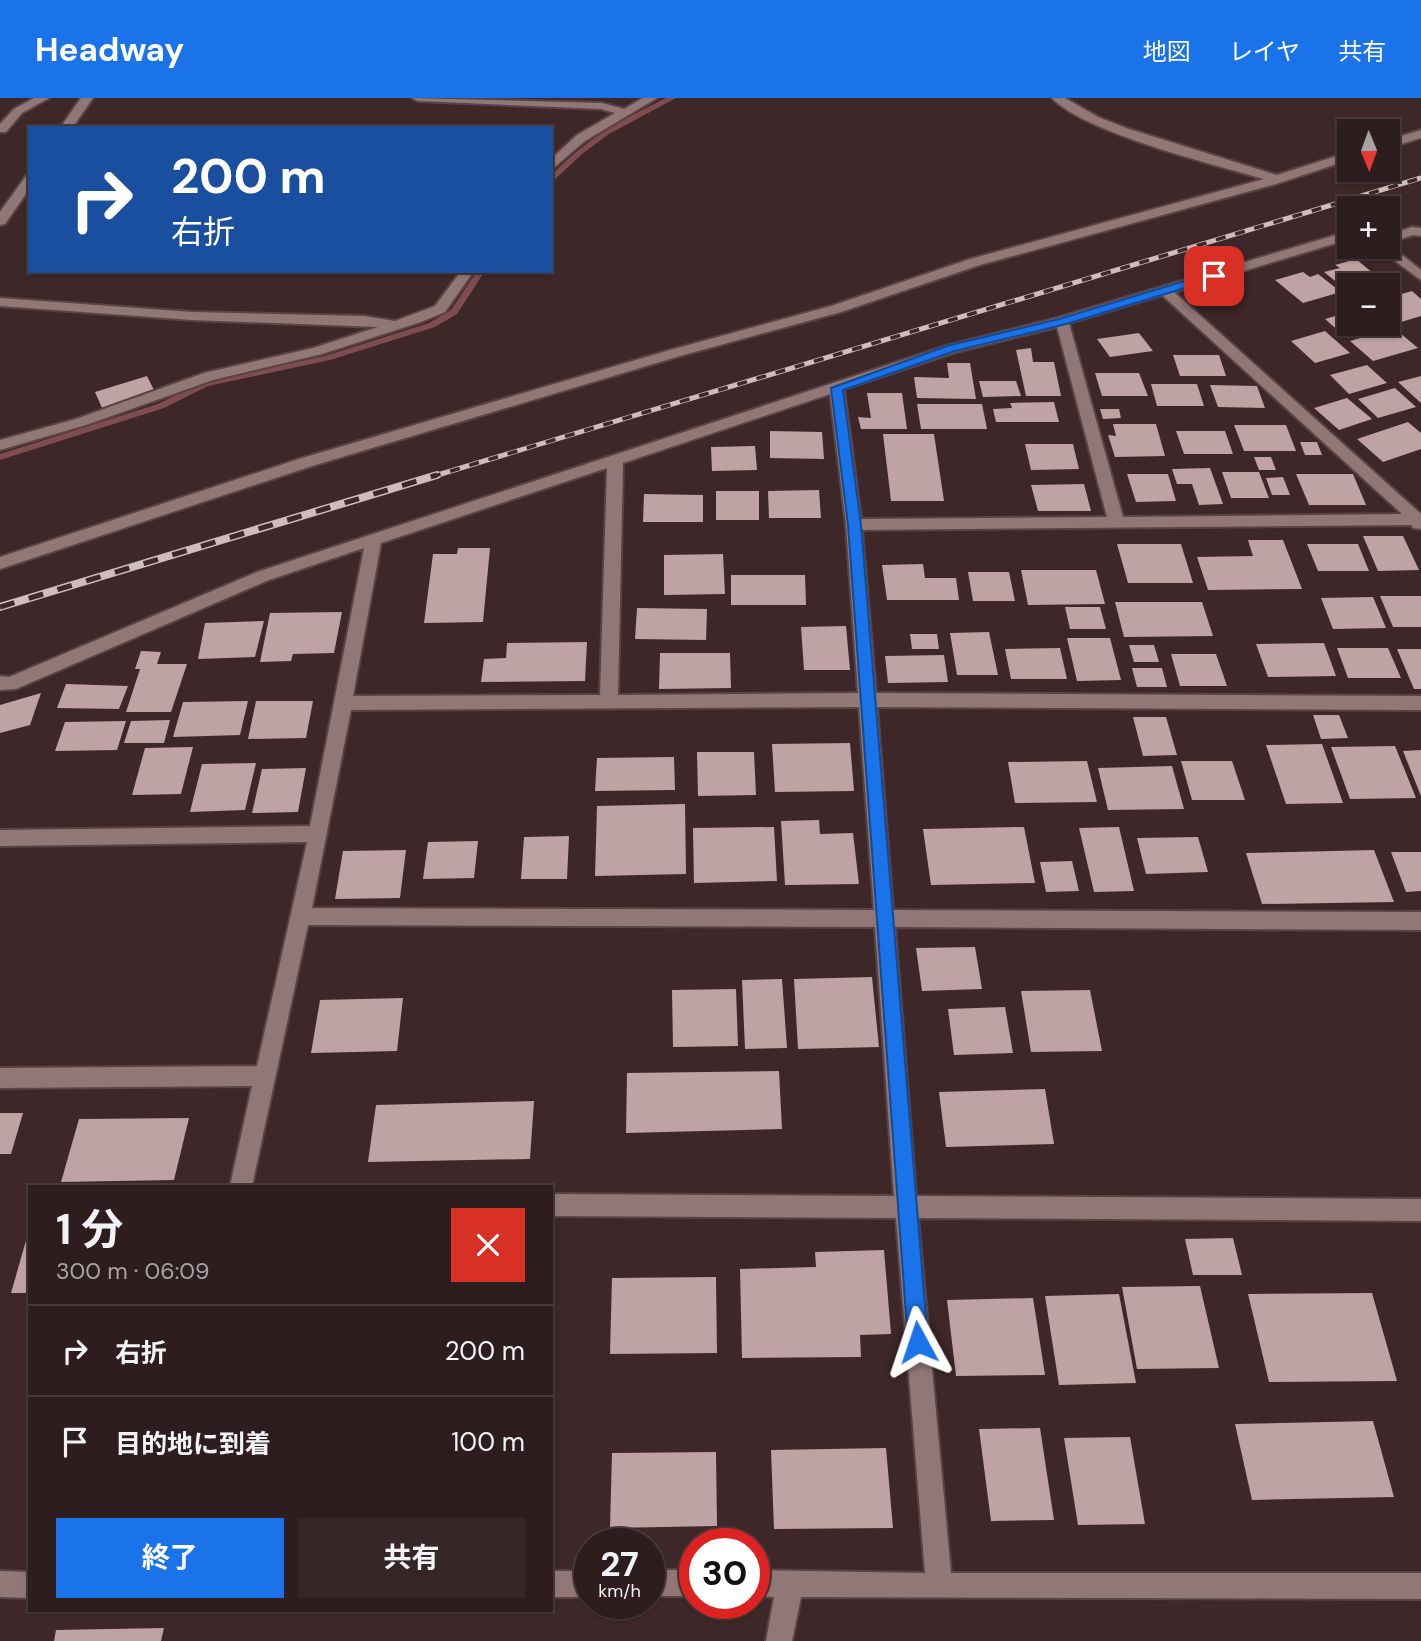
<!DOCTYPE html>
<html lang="ja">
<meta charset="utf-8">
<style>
:root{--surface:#2e1d1e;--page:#362627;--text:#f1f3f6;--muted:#a7a2a4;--line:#493b3c;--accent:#1a73e8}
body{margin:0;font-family:"DM Sans","Noto Sans JP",sans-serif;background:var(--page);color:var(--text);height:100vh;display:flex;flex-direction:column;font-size:26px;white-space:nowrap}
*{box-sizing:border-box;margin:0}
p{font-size:23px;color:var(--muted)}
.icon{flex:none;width:38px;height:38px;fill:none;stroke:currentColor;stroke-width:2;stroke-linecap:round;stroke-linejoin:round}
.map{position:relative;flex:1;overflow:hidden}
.sheet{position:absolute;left:28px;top:1087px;width:525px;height:427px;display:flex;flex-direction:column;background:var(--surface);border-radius:0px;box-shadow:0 2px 5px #0004,0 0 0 2px var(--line)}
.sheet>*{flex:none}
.guide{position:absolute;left:28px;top:28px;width:525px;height:147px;border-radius:0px;box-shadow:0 2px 5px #0004,0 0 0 2px var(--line);background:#1a4fa0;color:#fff;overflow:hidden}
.needle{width:46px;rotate:179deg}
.controls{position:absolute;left:1337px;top:21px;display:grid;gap:14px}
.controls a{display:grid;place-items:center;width:63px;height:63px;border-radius:0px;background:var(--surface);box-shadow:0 2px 5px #0004,0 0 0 2px var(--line);font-size:35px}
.speed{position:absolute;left:574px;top:1430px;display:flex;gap:14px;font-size:35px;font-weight:700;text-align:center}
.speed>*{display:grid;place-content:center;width:91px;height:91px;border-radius:50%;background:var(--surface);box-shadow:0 2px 5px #0004,0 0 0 2px var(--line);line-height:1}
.speed small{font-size:18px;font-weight:400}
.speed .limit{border:10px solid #d22;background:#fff;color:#111}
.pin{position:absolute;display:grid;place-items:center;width:60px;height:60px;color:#fff;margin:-30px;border-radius:14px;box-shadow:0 4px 10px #0006}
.me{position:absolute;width:77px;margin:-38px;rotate:355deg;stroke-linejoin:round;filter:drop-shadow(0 0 5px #0008)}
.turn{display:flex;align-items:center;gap:24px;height:147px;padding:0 28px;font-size:32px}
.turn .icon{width:91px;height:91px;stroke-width:2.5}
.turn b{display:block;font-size:49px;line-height:60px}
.round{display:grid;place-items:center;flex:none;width:74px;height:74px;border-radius:0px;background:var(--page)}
.headline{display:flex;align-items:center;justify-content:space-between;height:119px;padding:0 28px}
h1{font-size:42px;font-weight:700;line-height:52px}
.primary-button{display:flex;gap:14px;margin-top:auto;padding:14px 28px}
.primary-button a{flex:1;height:80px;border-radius:0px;background:var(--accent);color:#fff;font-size:28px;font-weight:700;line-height:80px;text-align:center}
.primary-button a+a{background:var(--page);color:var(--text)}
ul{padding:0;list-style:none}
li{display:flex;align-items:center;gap:21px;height:91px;padding:0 28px;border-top:2px solid var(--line)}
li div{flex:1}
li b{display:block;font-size:26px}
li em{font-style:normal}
header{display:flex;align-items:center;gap:42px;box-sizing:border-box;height:98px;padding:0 35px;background:var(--accent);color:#fff}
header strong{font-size:33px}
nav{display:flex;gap:38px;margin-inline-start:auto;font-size:24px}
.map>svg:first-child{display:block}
</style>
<header>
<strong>Headway</strong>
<nav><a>地図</a><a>レイヤ</a><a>共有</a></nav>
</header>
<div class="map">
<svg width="1421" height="1543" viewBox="0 0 1421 1543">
<rect width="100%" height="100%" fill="#3e2728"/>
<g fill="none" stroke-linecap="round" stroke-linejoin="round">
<g fill="#7f4d4f" fill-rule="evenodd">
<path d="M666,0h10l-67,36 -27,20 -31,29v-7c33,-36 72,-57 115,-78z"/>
<polygon points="477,173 485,173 457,216 435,229 330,262 208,288 164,310 0,362 0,356 158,306 202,284 325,258 429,225 451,212"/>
</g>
</g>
<g fill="#bfa2a3">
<polygon points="1356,161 1380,181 1349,187 1345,191 1324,174 1340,170 1335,167"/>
<polygon points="1303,174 1310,179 1318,176 1341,194 1303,205 1275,182"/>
<polygon points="1412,193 1421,201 1421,218 1398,225 1388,216 1388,200"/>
<polygon points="1349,214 1349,226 1364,226 1369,230 1343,237 1325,221"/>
<polygon points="1394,230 1418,250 1373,263 1350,243"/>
<polygon points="1325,233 1350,255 1315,265 1291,243"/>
<polygon points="1139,235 1153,253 1110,259 1097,241"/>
<polygon points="1031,250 1033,264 1054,264 1061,298 1026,298 1016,252"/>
<polygon points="1173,257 1219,257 1226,278 1180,278"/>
<polygon points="947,265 970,265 976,301 917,300 914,279 949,280"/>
<polygon points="1367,267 1387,285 1349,296 1330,277"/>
<polygon points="1095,275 1139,275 1148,298 1102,298"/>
<polygon points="147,278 155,294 102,310 95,294"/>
<polygon points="1421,278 1421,305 1398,284"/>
<polygon points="979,283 1016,283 1021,298 983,299"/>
<polygon points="1151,286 1197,286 1204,308 1157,308"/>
<polygon points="1210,287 1257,288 1265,310 1218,309"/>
<polygon points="1395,290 1416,309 1378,320 1358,301"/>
<polygon points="867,295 902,295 907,331 861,331 858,319 871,320"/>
<polygon points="1347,300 1372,321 1339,332 1314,310"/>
<polygon points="1054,304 1059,324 996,324 993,311 1012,310 1010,305"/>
<polygon points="917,306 982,306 987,331 921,331"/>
<polygon points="1100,311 1119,311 1121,320 1103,321"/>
<polygon points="1408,324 1421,335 1421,351 1383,364 1357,341"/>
<polygon points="1113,326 1156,326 1165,358 1115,359 1108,337 1116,338"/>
<polygon points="1234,327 1286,327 1296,353 1244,353"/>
<polygon points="770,333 822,334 824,361 770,360"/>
<polygon points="1176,333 1225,333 1233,356 1184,356"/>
<polygon points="883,336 934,336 944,403 891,403"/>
<polygon points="1300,344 1317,344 1322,357 1305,357"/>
<polygon points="1025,346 1073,346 1079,371 1031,372"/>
<polygon points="755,348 757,372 712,373 711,349"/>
<polygon points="1254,359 1271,359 1276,372 1259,372"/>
<polygon points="1210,370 1223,406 1199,407 1192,386 1177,386 1172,371"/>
<polygon points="1222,374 1259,374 1269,400 1231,400"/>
<polygon points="1127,376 1168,376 1176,403 1136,404"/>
<polygon points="1296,376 1353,376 1366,407 1309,407"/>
<polygon points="1283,379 1290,397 1272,397 1266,380"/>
<polygon points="1084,386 1091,413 1038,413 1031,387"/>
<polygon points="819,392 821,420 769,420 768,393"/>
<rect x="716" y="393" width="43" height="29"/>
<polygon points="644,396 703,397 703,424 643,424"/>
<polygon points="1363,438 1403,438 1419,472 1378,473"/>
<polygon points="1248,442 1283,442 1302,491 1208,492 1197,459 1253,458"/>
<polygon points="1117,446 1181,446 1193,485 1128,485"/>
<polygon points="1307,446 1358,446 1369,473 1318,473"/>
<polygon points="458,450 490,450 483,524 424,525 433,456 457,456"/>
<polygon points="723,456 725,496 664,497 664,457"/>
<polygon points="923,466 925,480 956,480 959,502 887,502 882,467"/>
<polygon points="1021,472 1096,472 1105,506 1028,507"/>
<polygon points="968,474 1009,474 1015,503 973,503"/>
<polygon points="731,477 805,477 806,507 731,507"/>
<polygon points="1380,498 1421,498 1421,529 1393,529"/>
<polygon points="1373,499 1386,530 1333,531 1321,500"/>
<polygon points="1115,504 1202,504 1213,538 1124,539"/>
<polygon points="1065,509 1100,509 1106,531 1070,531"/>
<polygon points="637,510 707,511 706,542 635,541"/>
<polygon points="342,514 334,555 293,556 291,563 260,564 270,515"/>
<polygon points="264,523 255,559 198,561 205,525"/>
<polygon points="846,528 850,572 804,572 801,529"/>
<polygon points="989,534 998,577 957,577 950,535"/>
<polygon points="910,536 937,536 939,551 912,551"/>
<polygon points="1067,540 1110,540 1121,582 1077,583"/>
<polygon points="587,544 585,583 481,584 484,561 506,560 507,545"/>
<polygon points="1324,545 1336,578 1268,579 1256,546"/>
<polygon points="1129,547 1154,547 1159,564 1134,564"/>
<polygon points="1060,550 1067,581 1011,581 1005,551"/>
<polygon points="1337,550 1388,550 1401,580 1348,580"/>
<polygon points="1397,551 1421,551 1421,591 1414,591"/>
<polygon points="141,553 161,554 157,566 187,566 171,614 126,614 140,571 135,571"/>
<polygon points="660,555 730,555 731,590 659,591"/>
<polygon points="1171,556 1216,556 1227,588 1180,588"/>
<polygon points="944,557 948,584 888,585 885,558"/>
<polygon points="1132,570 1162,570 1167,589 1137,589"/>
<polygon points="66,586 128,588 119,611 57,610"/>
<polygon points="41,595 30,627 0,635 0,607"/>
<polygon points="248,603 240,637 173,639 183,604"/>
<polygon points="256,603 313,603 306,640 248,641"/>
<polygon points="1313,617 1339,617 1348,640 1321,641"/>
<polygon points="1133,619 1166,619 1177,657 1143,658"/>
<polygon points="170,622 164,645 124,645 131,623"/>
<polygon points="126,623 117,652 55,653 65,624"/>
<polygon points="850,645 854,693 775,694 772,646"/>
<polygon points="1322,646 1343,705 1286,706 1266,647"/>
<polygon points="1395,648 1416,700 1350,701 1331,649"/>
<polygon points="193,649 181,696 132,697 145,650"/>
<polygon points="1421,652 1421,698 1403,653"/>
<polygon points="697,654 754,654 756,697 698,698"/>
<polygon points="674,659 675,692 595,693 597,660"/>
<polygon points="1087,663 1097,704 1015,705 1008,664"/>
<polygon points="1181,663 1232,663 1245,702 1192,702"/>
<polygon points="256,665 245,712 190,714 202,666"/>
<polygon points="1172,668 1184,711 1108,712 1098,670"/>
<polygon points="306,670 298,714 252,715 262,671"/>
<polygon points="685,706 686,776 595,778 597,708"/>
<polygon points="819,722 820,736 853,735 859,786 785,787 781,723"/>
<polygon points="774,729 777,783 694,785 693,730"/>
<polygon points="1024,729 1035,785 931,787 923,731"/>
<polygon points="1119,729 1134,793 1094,794 1079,730"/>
<polygon points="569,738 567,781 521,781 524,739"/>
<polygon points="1198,739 1208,774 1146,776 1137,740"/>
<polygon points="478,743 474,780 423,781 428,744"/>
<polygon points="406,752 400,800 335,801 343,753"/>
<polygon points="1374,752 1394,804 1262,806 1246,755"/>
<polygon points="1391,754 1421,754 1421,793 1406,794"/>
<polygon points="1072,763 1079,793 1046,794 1040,764"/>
<polygon points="975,849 982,891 922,893 916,850"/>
<polygon points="872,879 879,949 798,951 794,881"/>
<polygon points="782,881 787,950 745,951 742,882"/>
<polygon points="736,891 738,948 673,949 672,892"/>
<polygon points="1090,892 1102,953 1031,954 1021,893"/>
<polygon points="403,900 397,953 311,955 320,902"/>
<polygon points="1005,909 1013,955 954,957 948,911"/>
<polygon points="779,973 782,1031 626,1035 627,975"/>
<polygon points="1045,991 1054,1046 946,1049 939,994"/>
<polygon points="534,1003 530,1061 368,1064 376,1007"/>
<polygon points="0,1015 23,1015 11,1056 0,1056"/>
<polygon points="189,1020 174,1082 61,1084 79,1021"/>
<polygon points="29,1132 30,1195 11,1195"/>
<polygon points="1233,1140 1242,1177 1193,1177 1185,1141"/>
<polygon points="884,1152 891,1236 860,1237 861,1259 742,1260 740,1171 816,1169 815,1154"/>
<polygon points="716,1179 717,1255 610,1256 612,1180"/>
<polygon points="1200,1188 1219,1270 1137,1271 1122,1189"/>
<polygon points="1372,1195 1397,1283 1269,1284 1248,1196"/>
<polygon points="1119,1196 1136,1285 1059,1287 1045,1198"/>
<polygon points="1033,1200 1045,1277 956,1278 947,1202"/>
<polygon points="1373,1323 1394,1399 1252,1402 1235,1326"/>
<polygon points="1040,1330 1054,1422 991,1423 979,1331"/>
<polygon points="1130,1339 1145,1426 1078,1427 1064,1340"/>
<polygon points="886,1350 893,1430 774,1431 771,1352"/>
<polygon points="716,1354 717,1428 610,1430 612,1355"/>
<polygon points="164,1530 161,1543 54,1543 56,1532"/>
</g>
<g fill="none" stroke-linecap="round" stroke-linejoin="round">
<g stroke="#584445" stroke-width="4">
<g id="minor">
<polygon points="34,0 49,0 22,15 6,34 0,34 0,26 14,11"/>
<polygon points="81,0 93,0 72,30 60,30"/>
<polygon points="412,0 602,5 624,11 643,0 657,0 585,43 551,72 551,61 577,37 615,15 601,11 418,3"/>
<path d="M1052,0h13l33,19 31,12 148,46 72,-23v8l-73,24 -296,81 -139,47 -161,44 -368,110 -312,103v-12l302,-99 368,-108 161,-44 139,-47 294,-80c-49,-14 -181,-47 -212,-81z"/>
<polygon points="1421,32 1421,40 1388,50 1388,42"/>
<polygon points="30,77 30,90 5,126 0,127 0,114 26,78"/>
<polygon points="1412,129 1421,130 1421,138 1413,137 1388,145 1388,137"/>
<path d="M1339,136l10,1v8l-9,-1 -166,50 247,222v15l-8,-1 -2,-3 -549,5 14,163 545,3v14l-544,-3 16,203 528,2v18l-526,-3 21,269 505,3v22l-503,-3 33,355h470v26l-620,-2 -9,44h-26l8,-44 -20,-1v-26l171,3 -29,-355 -345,-2v-22l343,2 -19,-269 -567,-2 -56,261h-22l22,-100 -252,2v-20l257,-2 50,-224 -307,4v-16l310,-4 54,-278 -95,32 -253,109 -16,1v-14l9,1 248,-105 689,-226 111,-28zM1162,197l240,219 -279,3 -54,-194zM1057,229l50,190 -246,2 -17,-130 112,-37zM830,296l16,131 12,168 -240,2 5,-232zM607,370l-7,227 -247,1 28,-153zM859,609l15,203 -562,-2 39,-198z"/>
<polygon points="1388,146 1421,172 1421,182 1376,149 1388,149"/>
<polygon points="461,173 474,173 445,214 421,224 322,256 213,282 86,327 0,352 0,342 76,321 204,275 313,250 378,229 192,222 0,208 0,200 192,214 364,218 395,223 435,208"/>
<rect x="649" y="1472" width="46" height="26"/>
<polygon points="0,1473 30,1474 30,1500 0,1499"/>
<rect x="551" y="1473" width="39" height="26"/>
</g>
</g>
<use href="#minor" fill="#927777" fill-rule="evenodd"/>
<g stroke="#cfbdbe" stroke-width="5">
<polyline id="rail-far1" points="431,379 1421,80"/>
</g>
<g stroke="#cfbdbe" stroke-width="8">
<polyline id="rail" points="0,509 437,377"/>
</g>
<use href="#rail-far1" stroke="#3e2728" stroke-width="3.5" stroke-dasharray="10" stroke-linecap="butt"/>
<use href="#rail" stroke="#3e2728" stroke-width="5" stroke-dasharray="15" stroke-linecap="butt"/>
</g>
<polygon fill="#1a73e8" stroke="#114b97" stroke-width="2" points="1214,174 1220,178 1218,180 1066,226 955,253 843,292 861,427 928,1244 925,1251 918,1253 911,1251 908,1244 848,427 831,290 947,248 1059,221"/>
</svg>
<div class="controls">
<a><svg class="needle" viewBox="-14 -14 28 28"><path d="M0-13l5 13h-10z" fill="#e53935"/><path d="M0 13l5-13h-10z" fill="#a7a2a4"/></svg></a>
<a>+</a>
<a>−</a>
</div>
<div class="speed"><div>27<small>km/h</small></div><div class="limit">30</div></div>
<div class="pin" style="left:1214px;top:178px;background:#d93025"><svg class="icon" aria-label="arrive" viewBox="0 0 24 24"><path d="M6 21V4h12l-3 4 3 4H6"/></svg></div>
<svg class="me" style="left:918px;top:1244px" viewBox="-20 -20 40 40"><path d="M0-17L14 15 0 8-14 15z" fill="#1a73e8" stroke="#fff" stroke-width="4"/></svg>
<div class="guide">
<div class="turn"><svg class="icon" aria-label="right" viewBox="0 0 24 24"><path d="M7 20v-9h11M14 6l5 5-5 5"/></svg><div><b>200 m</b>右折</div></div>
</div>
<section class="sheet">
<div class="headline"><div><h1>1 分</h1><p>300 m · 06:09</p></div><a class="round" style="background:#d93025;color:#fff"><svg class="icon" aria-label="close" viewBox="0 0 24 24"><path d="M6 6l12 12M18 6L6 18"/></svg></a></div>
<ul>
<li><svg class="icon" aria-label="right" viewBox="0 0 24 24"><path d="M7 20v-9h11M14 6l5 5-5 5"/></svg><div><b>右折</b></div><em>200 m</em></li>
<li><svg class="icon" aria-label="arrive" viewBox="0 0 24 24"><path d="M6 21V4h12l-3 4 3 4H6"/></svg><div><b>目的地に到着</b></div><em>100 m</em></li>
</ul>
<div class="primary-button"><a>終了</a><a>共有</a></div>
</section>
</div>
